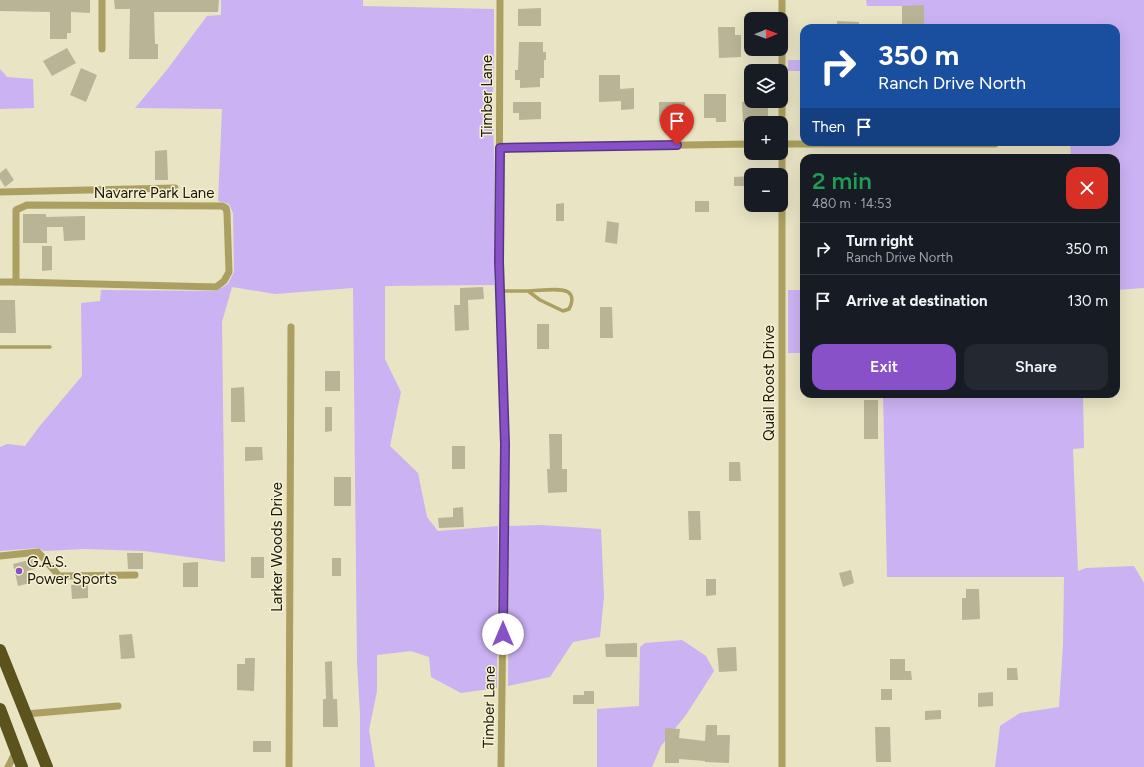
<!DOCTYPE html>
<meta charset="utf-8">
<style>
:root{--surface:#171b24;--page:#242831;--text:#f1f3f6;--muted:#9ea1a6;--line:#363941;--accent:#8851c8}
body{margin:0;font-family:Figtree,sans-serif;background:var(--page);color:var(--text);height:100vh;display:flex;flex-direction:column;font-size:15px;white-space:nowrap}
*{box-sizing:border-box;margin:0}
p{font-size:13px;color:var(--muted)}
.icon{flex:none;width:22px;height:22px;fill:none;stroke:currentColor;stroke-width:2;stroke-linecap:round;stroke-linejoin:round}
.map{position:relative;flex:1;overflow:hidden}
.sheet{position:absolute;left:800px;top:154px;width:320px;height:244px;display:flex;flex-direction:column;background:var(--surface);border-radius:12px;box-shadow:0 4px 16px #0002}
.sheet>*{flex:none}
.banner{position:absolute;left:800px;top:24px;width:320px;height:122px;border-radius:12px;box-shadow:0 4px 16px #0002;background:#1a4fa0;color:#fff;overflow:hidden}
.needle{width:26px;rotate:89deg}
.controls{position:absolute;left:744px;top:12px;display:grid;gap:8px}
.controls a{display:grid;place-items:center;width:44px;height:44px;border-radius:8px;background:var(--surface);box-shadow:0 4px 16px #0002;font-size:20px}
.pin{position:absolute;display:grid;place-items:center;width:34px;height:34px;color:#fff;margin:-41px -17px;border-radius:50% 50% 50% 0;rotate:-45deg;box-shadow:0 0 4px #0007}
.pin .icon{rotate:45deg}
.me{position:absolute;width:44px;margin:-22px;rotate:0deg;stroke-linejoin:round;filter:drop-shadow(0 0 3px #0008)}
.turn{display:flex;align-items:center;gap:14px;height:84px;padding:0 12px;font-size:18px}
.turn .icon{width:52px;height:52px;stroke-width:2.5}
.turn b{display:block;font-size:28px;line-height:34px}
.then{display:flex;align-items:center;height:38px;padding:0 12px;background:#0003;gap:8px;font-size:15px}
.round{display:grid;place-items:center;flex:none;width:42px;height:42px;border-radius:12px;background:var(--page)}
.summary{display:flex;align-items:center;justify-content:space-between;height:68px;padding:0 12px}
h1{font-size:24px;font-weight:600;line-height:30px;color:#1e9e55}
.primary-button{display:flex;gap:8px;margin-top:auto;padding:8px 12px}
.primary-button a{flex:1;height:46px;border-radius:12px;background:var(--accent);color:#fff;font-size:16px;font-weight:600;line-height:46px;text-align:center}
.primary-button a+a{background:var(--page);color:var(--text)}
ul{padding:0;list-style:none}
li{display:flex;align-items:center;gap:12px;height:52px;padding:0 12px;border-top:1px solid var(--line)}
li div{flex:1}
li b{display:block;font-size:15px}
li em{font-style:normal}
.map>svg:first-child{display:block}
</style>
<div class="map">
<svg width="1144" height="767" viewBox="0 0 1144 767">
<rect width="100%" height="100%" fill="#e9e4c4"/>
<g fill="#cbb2f3">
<polygon points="221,0 363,0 363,6 494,9 494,77 492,101 494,149 494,285 385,286 385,359 401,392 390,446 418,473 427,517 438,531 498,526 497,688 461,693 431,677 429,657 411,651 377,655 377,691 369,730 375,767 360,767 360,714 357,662 353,288 275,294 232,287 222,322 225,562 144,551 85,549 44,551 38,548 0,551 0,447 7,444 25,446 39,427 82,376 81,303 100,301 101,290 216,291 228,284 234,272 233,213 229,204 218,201 222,109 135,108 166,71 207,16 221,15"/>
<polygon points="866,0 1144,0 1144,288 1116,290 1116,158 1071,158 1070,142 1116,142 1116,28 903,28 904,6 867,6"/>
<rect x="788" y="60" width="16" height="11"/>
<polygon points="0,69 7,77 33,79 34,108 0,109"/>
<rect x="788" y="290" width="16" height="63"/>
<polygon points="883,394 1083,394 1084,448 1073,449 1078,571 1086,568 1134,566 1144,583 1144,767 995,767 1000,726 1020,713 1059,707 1063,645 1064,577 887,577"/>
<polygon points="541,525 601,529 604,597 600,637 573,642 550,677 508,686 509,526"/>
<polygon points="682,640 706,656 714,671 686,715 661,746 652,767 597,767 597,709 639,706 640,647 645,643"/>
</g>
<g fill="#b9b495">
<polygon points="0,0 90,0 90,13 71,12 71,33 67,33 67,39 50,39 50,12 0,11"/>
<polygon points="114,0 219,0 218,12 154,12 155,44 158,44 158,59 129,59 130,9 115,9"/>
<polygon points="924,5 924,25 902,25 902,6"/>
<polygon points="541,8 541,26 518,26 518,9"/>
<polygon points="837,21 859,22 859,28 837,28"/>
<polygon points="718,27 735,27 735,35 741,35 741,57 719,58"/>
<polygon points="519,42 543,42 543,52 546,52 546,60 544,60 544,78 540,78 540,87 520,88 520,80 515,80 515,70 518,70"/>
<polygon points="67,48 76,63 52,76 43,61"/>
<polygon points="81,68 97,75 86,102 70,95"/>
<polygon points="599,75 620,75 620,89 634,88 634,109 621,110 621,101 599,102"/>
<polygon points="704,94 726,94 726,122 716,122 716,118 704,118"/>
<polygon points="768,101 768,121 743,122 742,102"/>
<polygon points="513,102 541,102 541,119 519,120 519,113 513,113"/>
<rect x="659" y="102" width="26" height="20"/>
<polygon points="167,150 168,180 155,180 155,151"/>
<polygon points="6,168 14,180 5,187 0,179 0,173"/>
<polygon points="751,176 751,186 734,186 734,177"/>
<rect x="695" y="201" width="14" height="11"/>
<polygon points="564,203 564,221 556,221 556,204"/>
<polygon points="23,214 46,214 46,217 85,216 85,240 64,241 63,227 47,227 47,243 23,243"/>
<polygon points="607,221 619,223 617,244 605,242"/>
<polygon points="42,246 52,246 52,270 42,271"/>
<polygon points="483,287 484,299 468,300 469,330 455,331 454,305 460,305 460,288"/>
<polygon points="0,300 15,300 16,333 0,333"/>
<polygon points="600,307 612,307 613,338 600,338"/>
<rect x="537" y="324" width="12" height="25"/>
<rect x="325" y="371" width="15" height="20"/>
<polygon points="244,387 245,422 231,422 231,388"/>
<rect x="864" y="400" width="14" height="39"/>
<polygon points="325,407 332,407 332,431 325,432"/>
<polygon points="549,434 562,434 562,469 567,469 567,492 548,493 547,469 550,469"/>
<rect x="452" y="446" width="13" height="23"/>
<polygon points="245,447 262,447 263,460 245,461"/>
<polygon points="729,462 740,462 741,481 729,481"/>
<rect x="334" y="477" width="17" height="29"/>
<polygon points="463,507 464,527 439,528 438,518 453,517 453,508"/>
<polygon points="688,511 700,511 701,540 689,540"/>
<polygon points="127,553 143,553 143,569 128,569"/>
<rect x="251" y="557" width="13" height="21"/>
<rect x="332" y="558" width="9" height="18"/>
<polygon points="33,559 35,569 27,571 30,583 18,586 13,564"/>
<polygon points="198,562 198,587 183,587 183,563"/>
<polygon points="851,570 854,583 843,587 839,573"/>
<polygon points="706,579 716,579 716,595 706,596"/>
<polygon points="71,585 88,585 88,598 72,599"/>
<polygon points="966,589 979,589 980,619 962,620 962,598 966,598"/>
<polygon points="132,634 135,658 121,659 119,635"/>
<polygon points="637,643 637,657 606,657 605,644"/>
<polygon points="736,647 737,671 719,672 717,648"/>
<polygon points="245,658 255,658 254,691 237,690 237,664 245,664"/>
<polygon points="890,659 905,659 905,671 911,671 912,680 890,680"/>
<polygon points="332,661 333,699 337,699 338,727 323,727 323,699 326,699 325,662"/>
<polygon points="1007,668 1017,668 1018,680 1007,680"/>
<rect x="881" y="689" width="11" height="11"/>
<polygon points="584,691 594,691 594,704 573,704 573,695 584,695"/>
<polygon points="993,692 993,706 978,707 978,693"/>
<polygon points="941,710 941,719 925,720 925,711"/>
<polygon points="706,725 717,725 717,735 730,735 729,763 705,762 705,761 679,759 679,763 665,763 665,728 680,729 679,738 705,741"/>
<polygon points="875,727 890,727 891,762 876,762"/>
<rect x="253" y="741" width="18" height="11"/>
</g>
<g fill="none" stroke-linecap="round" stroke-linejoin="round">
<g stroke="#aba061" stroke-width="3.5">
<path d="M500,291c9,0 19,0 28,0 10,0 32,-4 40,1 6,4 4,12 1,17l-6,2 -23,-11 -12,-9"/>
<polyline points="0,347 50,347"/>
</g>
<g stroke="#aba061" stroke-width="7">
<polyline points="500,0 499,262 505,444 501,767"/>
<polyline points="102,49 102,0"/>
<polyline points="781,144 995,144"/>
<polyline points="500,148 751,144"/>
<polyline points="0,192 175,188"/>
<polygon points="27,205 222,206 226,208 227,213 229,272 224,281 216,287 16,282 16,210"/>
<polyline points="0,282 16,282"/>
<polyline points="0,556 38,552 59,576 135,575"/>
<polyline points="26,714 118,706"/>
<polyline points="8,767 16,751"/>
<polyline points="289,767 291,327"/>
<polyline points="782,767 782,0"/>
</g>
<g stroke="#5c531c" stroke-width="12">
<polyline points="0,650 47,767"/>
<polyline points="0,709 22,767"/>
</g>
</g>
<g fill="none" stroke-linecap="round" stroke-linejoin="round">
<g stroke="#583582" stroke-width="10">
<polyline id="route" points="503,634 505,444 499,262 500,148 677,145"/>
</g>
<use href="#route" stroke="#8851c8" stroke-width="7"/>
</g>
<circle fill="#8851c8" stroke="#f6f1d1" stroke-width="1.5" cx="19" cy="571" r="4"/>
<g text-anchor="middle" stroke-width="3" stroke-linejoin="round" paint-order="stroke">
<g font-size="15" fill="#19170c" stroke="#f6f1d1">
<text transform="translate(487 96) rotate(-90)" y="5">Timber Lane</text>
<text x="154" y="198">Navarre Park Lane</text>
<text transform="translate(769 383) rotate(-90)" y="5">Quail Roost Drive</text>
<text transform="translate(277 547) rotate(-90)" y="5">Larker Woods Drive</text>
<text transform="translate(489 707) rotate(-89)" y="5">Timber Lane</text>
</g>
<g font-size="15" fill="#19170c" stroke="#f6f1d1" text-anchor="start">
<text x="27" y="567">G.A.S.<tspan x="27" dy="17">Power Sports</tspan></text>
</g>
</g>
</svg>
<div class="controls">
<a><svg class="needle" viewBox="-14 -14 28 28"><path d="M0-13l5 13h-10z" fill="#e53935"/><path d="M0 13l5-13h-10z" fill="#9ea1a6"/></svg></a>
<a><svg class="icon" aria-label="layers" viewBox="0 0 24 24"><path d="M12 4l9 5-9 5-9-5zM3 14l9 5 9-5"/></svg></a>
<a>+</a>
<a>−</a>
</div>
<div class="pin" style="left:677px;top:145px;background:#d93025"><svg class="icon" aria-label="arrive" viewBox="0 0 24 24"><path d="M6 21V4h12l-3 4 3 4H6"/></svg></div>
<svg class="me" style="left:503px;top:634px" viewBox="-20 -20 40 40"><circle r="19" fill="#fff"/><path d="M0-13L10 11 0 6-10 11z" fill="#8851c8"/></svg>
<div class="banner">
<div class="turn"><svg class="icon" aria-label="right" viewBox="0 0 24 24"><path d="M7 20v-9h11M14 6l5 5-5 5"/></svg><div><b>350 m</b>Ranch Drive North</div></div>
<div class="then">Then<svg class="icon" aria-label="arrive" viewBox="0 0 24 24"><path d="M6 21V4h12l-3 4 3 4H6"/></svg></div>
</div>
<section class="sheet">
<div class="summary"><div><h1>2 min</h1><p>480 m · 14:53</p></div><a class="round" style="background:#d93025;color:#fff"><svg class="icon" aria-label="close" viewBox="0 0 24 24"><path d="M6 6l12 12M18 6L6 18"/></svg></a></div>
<ul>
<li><svg class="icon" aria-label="right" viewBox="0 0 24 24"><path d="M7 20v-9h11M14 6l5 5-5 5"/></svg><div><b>Turn right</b><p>Ranch Drive North</p></div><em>350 m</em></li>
<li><svg class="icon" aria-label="arrive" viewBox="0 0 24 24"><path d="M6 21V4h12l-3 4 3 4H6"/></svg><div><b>Arrive at destination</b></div><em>130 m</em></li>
</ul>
<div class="primary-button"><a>Exit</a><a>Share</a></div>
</section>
</div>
